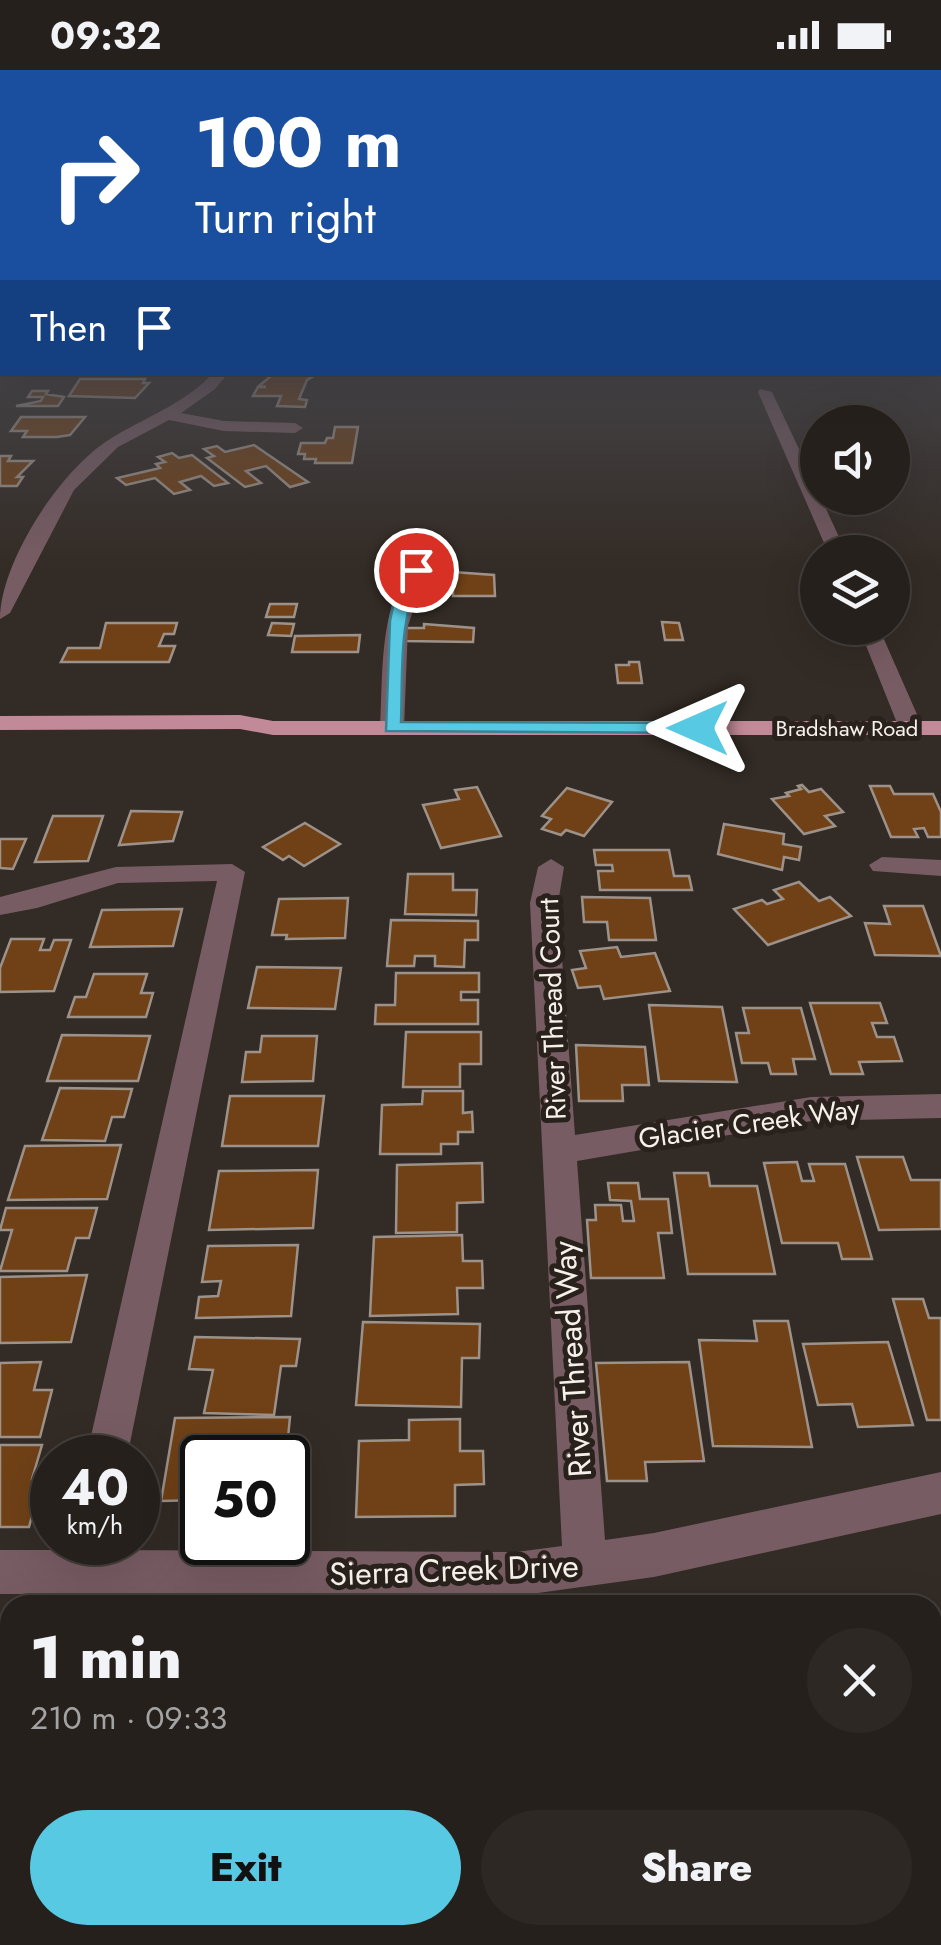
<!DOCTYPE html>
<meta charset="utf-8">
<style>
:root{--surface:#26201c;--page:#2e2825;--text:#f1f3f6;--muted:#a4a3a3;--line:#423e3b;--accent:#57c9e2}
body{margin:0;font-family:Jost,sans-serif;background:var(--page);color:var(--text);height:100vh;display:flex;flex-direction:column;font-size:38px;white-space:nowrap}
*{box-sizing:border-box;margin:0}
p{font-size:32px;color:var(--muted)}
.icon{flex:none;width:55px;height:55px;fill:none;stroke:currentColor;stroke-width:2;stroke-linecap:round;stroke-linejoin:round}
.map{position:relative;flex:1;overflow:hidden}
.side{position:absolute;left:0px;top:1525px;width:942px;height:350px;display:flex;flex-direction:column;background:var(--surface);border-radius:30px 30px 0 0;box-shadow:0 10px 40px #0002,0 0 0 2px var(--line)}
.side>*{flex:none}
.top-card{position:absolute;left:0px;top:0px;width:942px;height:305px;box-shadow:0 10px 40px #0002,0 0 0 2px var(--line);background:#1a4fa0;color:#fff;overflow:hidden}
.fabs{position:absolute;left:800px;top:335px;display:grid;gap:20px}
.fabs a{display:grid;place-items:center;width:110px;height:110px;border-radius:50%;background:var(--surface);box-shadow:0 10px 40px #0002,0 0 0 2px var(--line);font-size:50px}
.speed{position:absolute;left:30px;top:1365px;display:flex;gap:20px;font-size:50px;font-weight:700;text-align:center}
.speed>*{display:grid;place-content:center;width:130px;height:130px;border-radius:50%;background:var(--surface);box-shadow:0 10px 40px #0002,0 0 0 2px var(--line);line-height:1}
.speed small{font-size:25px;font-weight:400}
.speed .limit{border:5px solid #111;border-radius:15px;background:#fff;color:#111}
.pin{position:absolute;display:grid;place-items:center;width:85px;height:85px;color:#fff;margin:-42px;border:5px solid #fff;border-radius:50%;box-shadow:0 2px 10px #0007}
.me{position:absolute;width:110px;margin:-55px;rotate:270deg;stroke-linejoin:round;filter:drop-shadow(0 0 8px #0008)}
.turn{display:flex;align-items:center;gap:35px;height:210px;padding:0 30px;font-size:45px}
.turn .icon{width:130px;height:130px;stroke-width:2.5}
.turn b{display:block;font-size:70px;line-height:85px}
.then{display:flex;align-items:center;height:95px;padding:0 30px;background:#0003;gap:20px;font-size:38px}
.round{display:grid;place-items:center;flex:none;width:105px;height:105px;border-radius:52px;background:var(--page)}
.summary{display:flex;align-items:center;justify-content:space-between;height:170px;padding:0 30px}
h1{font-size:60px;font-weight:800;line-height:75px}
.cta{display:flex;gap:20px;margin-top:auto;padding:20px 30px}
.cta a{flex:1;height:115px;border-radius:60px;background:var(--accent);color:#111;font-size:40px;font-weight:800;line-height:115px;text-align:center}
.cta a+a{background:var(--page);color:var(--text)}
.status{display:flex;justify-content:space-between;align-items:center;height:70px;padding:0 50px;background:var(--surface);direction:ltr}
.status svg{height:28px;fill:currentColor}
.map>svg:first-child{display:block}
</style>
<div class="status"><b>09:32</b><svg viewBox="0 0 49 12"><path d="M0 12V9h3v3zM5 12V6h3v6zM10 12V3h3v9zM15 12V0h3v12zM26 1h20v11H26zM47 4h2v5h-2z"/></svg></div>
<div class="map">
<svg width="941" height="1875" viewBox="0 0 941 1875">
<rect width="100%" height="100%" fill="#332b25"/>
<g fill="#704117" stroke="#9c928a" stroke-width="2.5">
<polygon points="272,305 314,306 307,310 299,329 307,330 305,337 277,336 281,326 253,326 258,317 266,317 259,316"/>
<polygon points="80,309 145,309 143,313 149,313 135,328 69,326"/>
<polygon points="32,321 48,321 46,324 64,327 58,336 16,336 41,331 43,327 28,327"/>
<polygon points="21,347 85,347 70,365 57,367 23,367 27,361 11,361"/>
<polygon points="335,357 358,357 352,393 315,393 316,389 304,389 305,384 298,384 301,373 325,373 327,368 333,368"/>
<polygon points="254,375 308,412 290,417 266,396 246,401 261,413 245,417 207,388 214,386 204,379 217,376 225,382"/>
<polygon points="172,383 179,388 192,385 228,413 214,416 201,406 180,412 190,420 174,424 155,408 126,415 117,408 160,398 156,394 165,392 158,387"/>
<polygon points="0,386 11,386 8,391 33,391 17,407 23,407 17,416 0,416"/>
<polygon points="453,502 494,505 495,526 453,526"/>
<polygon points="270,534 297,534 294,547 266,547"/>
<polygon points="662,552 679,553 683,570 665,570"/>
<polygon points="106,553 177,553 174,564 164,564 159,576 175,576 169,592 61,592 68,578 100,578"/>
<polygon points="272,553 294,554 291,566 268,565"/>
<polygon points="424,554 474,558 473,572 404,571 405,558 424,558"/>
<polygon points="360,565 358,582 292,582 295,566"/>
<polygon points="629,592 639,592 642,613 618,613 616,595 629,595"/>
<polygon points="802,715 809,722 821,719 843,742 825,746 835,756 804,764 772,729 789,726 786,723 801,719 798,716"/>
<polygon points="870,716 890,716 894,724 933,724 941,742 941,767 928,767 924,758 914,759 918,767 891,767"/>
<polygon points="477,717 501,766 441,778 423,735 459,729 455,720"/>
<polygon points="567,718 612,732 584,766 566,760 561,765 542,759 551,749 542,746"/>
<polygon points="131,741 182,742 173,771 119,775"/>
<polygon points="53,746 103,746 88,791 35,792"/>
<polygon points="305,753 340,774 304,796 289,786 283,790 263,777"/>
<polygon points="724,754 784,764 783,774 801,777 799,790 784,787 782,800 718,784"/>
<polygon points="0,769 26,769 13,799 0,798"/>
<polygon points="594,780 669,780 674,806 689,806 692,820 600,820 598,801 613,801 612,795 596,795"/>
<polygon points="408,804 453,804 453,820 477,820 476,845 405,844"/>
<polygon points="799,812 819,831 830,827 851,846 768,875 734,839 762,830 767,834 783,829 774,820"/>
<polygon points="582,827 650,828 656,870 609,870 607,852 584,852"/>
<polygon points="348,828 345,868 286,869 287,865 272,865 279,829"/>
<polygon points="884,836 923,836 941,886 875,885 865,853 890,854"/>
<polygon points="182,839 173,876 90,877 102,840"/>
<polygon points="391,850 478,851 478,870 465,870 464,897 435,896 435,886 415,886 414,896 387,896"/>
<polygon points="11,869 44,869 40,880 50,880 54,870 71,870 54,921 0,922 0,898"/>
<polygon points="617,877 621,887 655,883 670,921 604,929 600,916 578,918 572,900 586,898 580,881"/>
<polygon points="257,897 341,898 335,939 248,938"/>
<polygon points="396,903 479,903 479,922 461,922 461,930 478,930 478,954 375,954 376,935 395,935"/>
<polygon points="94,904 147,904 141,923 153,923 146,947 68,947 75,927 86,927"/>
<polygon points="810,933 880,933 887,953 872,953 877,967 894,967 902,991 859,992 863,1004 831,1004"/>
<polygon points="649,935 722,937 737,1012 659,1011"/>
<polygon points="743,938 801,938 815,989 793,989 796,1004 771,1004 768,993 742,993 736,963 749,963"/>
<polygon points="406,962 481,962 481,994 460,994 460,1017 403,1017"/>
<polygon points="62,965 150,966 138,1011 47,1011"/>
<polygon points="262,966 317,966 313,1011 242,1012 246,982 260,982"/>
<polygon points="576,975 645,977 649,1015 622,1015 623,1031 579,1031"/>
<polygon points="60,1018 132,1019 124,1047 112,1047 105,1071 42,1070"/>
<polygon points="423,1021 463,1021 463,1043 472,1042 473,1062 458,1062 458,1074 441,1074 441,1084 380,1084 382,1035 422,1034"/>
<polygon points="230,1026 324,1026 318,1076 222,1076"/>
<polygon points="121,1075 107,1129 8,1130 25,1076"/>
<polygon points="857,1087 903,1087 911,1110 941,1110 941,1159 879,1160"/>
<polygon points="797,1092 802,1111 814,1111 809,1094 845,1094 872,1189 842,1189 838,1173 782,1173 764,1093"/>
<polygon points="482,1093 483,1132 457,1133 457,1162 396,1163 397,1095"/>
<polygon points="318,1100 313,1158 209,1160 219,1101"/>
<polygon points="674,1103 708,1103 710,1116 757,1116 775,1204 688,1204"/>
<polygon points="608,1113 638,1113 640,1129 668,1129 672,1163 658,1163 664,1208 591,1208 587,1150 596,1150 595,1135 621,1135 623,1151 634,1151 631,1131 610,1130"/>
<polygon points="6,1138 97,1138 89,1168 76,1168 67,1201 0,1201 12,1160 0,1160"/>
<polygon points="462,1165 463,1191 482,1191 483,1218 457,1218 458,1244 370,1246 374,1167"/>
<polygon points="298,1175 291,1246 196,1248 199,1227 218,1226 221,1211 202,1212 208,1176"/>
<polygon points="87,1205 71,1272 0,1273 0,1207"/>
<polygon points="893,1229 923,1229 929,1248 941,1248 941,1350 927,1350"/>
<polygon points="754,1251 788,1251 812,1377 713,1376 699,1270 757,1271"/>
<polygon points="363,1252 480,1254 479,1288 462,1288 461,1337 356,1335"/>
<polygon points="195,1267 300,1269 296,1296 281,1296 274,1345 204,1343 213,1300 189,1299"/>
<polygon points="888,1272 913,1355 858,1357 852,1334 818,1335 803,1274"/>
<polygon points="41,1292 34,1320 52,1320 40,1367 0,1367 0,1293"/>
<polygon points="689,1292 704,1391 645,1392 647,1411 607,1411 596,1293"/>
<polygon points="290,1347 286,1388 202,1388 202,1430 161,1431 175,1348"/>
<polygon points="460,1349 460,1381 483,1381 484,1414 455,1415 455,1446 356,1447 359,1371 409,1370 409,1350"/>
<polygon points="0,1375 42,1375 32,1409 42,1409 29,1457 0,1457"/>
<polygon points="932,1607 941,1607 941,1694 932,1694 932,1638 938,1638"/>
<polygon points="932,1724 941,1724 941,1868 891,1869 890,1865 932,1865"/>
<polygon points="233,1868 232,1875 78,1875 79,1871"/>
</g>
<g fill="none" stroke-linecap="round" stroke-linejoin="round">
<g fill="#785c63" fill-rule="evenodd">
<path d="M214,302h15l-14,17 -34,24 43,8 71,2 8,5 -8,5 -71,-2 -55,-11 -51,27 -44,43 -64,123 -10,6c0,-57 61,-150 110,-180 35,-22 75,-35 104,-67z"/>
<polygon points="760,319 772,322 818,419 818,428 821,428 846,482 828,482 758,322"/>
<path d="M416,494l10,6 -18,56 -4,102 -12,7 -12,-7c3,-55 -1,-114 29,-162z"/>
<polygon points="859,558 879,558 923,658 919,663 903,663 899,658"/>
<polygon points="882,787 941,790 941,806 873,801 869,795"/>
<polygon points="551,789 564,797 558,833 575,1065 811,1027 941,1024 941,1048 811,1051 577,1091 605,1470 654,1463 941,1402 941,1444 654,1507 516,1526 96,1524 93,1535 49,1535 51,1524 0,1524 0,1480 62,1480 64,1472 107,1472 106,1480 516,1482 562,1476 530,833 538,797"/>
<polygon points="232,794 245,802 127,1388 86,1388 217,811 118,813 37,838 0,845 0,827 116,797"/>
<polygon points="10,1767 10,1857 0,1861 0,1772"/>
</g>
<polygon fill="#c28998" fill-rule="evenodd" points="240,645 273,651 941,651 941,665 273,665 240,659 0,660 0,646"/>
</g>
<linearGradient id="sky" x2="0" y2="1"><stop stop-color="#1c1814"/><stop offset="0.47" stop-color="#4a4a51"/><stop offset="1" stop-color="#4a4a51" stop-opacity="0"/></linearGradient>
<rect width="941" height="499" fill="url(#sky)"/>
<path fill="#57c9e2" stroke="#398393" stroke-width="2.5" d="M416,496l7,4c-25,45 -20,102 -22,152l297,1 8,5 -8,5 -312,-2 4,-110 6,-29 15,-25z"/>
<g text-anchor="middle" stroke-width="10" stroke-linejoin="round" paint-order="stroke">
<g font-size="22" fill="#f6f0ec" stroke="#29211b">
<text x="847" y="666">Bradshaw Road</text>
</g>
<g font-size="28" fill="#f6f0ec" stroke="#29211b">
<text transform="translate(552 939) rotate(-92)" y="10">River Thread Court</text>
<text transform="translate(749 1053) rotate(-8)" y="10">Glacier Creek Way</text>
</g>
<g font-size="32" fill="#f6f0ec" stroke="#29211b">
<text transform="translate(572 1289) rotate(-94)" y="11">River Thread Way</text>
<text transform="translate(454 1500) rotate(-2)" y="11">Sierra Creek Drive</text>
</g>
</g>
</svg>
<div class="fabs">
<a><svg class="icon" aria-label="sound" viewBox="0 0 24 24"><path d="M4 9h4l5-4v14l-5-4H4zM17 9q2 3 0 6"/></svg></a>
<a><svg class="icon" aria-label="layers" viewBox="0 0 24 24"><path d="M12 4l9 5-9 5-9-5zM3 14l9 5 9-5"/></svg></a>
</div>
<div class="speed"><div>40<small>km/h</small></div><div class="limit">50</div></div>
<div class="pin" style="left:416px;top:500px;background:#d93025"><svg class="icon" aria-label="arrive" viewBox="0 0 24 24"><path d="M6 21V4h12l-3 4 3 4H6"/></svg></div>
<svg class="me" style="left:698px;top:658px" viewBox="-20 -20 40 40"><path d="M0-17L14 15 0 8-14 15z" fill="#57c9e2" stroke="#fff" stroke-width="4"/></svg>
<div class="top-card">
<div class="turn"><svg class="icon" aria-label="right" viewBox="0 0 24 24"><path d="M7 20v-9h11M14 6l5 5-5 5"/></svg><div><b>100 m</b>Turn right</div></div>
<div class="then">Then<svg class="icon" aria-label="arrive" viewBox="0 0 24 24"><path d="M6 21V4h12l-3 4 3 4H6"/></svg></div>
</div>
<section class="side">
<div class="summary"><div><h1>1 min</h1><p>210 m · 09:33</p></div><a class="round"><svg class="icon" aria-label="close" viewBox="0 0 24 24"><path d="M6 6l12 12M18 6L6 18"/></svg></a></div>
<div class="cta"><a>Exit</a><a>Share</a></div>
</section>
</div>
